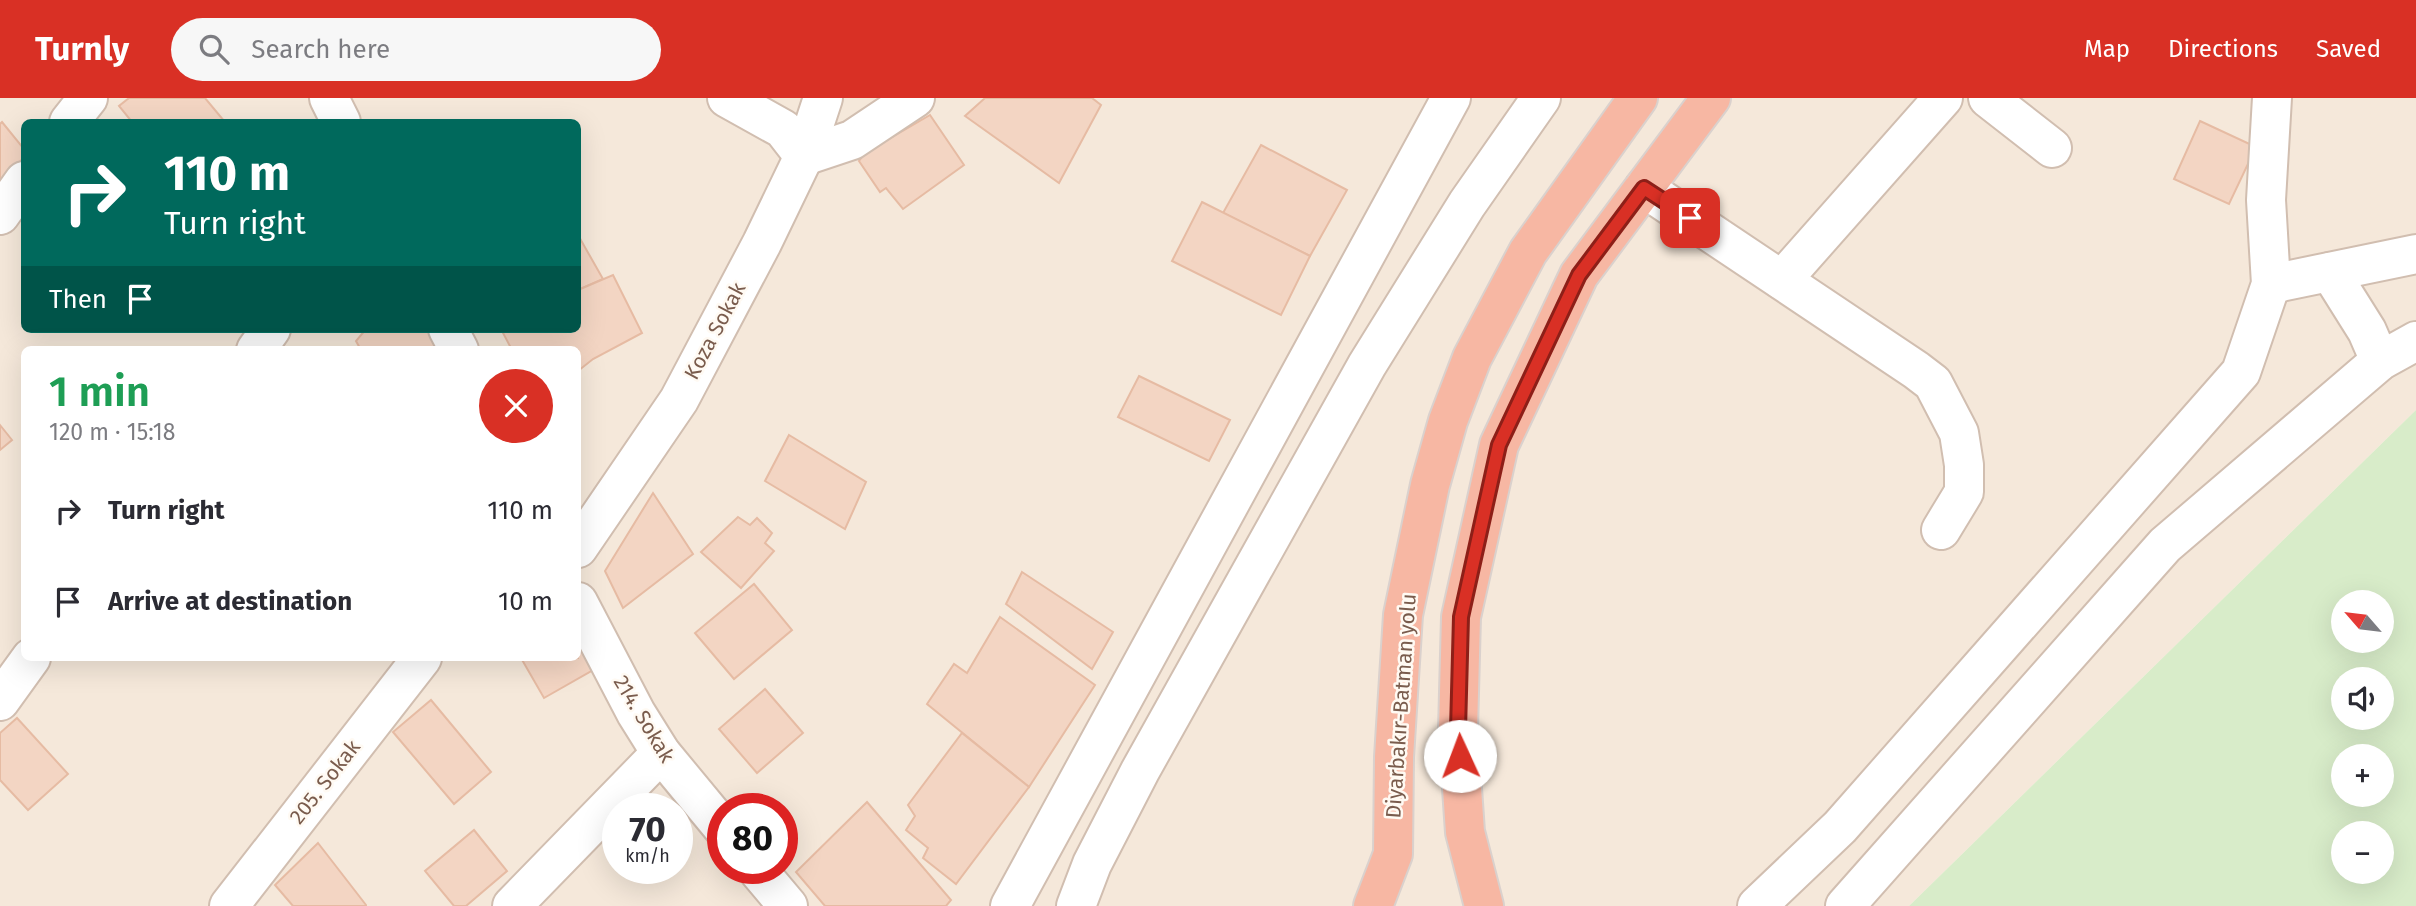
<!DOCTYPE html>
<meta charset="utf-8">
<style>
:root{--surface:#fff;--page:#f7f7f7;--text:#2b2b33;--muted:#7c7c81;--accent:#d93025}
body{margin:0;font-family:"Fira Sans",sans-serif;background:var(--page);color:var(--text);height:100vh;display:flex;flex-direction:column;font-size:26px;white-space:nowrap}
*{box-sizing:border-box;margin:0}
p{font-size:23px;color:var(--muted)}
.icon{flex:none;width:38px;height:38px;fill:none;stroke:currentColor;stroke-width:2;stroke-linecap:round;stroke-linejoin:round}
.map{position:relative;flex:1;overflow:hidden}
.side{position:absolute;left:21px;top:248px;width:560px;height:315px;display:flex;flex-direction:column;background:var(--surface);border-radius:10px;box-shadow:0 7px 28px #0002}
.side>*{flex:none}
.guide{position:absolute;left:21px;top:21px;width:560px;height:214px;border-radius:10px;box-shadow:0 7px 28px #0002;background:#00695c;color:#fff;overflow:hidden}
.needle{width:46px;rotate:298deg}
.fabs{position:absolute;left:2331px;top:492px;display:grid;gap:14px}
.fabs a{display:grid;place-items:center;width:63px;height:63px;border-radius:50%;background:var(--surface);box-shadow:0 7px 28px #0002;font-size:35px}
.speed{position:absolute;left:602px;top:695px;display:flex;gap:14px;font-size:35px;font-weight:700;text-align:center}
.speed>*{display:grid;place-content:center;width:91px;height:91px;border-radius:50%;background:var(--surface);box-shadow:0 7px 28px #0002;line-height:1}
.speed small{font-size:18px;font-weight:400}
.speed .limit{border:10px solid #d22;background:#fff;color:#111}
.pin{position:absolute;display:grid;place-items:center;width:60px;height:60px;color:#fff;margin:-30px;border-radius:14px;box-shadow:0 4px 10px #0006}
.me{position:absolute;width:77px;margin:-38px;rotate:358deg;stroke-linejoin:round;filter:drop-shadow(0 0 5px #0008)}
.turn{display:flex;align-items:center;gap:24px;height:147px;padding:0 28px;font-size:32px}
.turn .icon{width:91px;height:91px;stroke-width:2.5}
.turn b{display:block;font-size:49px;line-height:60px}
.then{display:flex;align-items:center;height:66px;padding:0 28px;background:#0003;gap:14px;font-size:26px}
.round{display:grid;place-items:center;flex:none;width:74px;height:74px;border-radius:37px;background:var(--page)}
.overview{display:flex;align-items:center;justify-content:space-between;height:119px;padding:0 28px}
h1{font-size:42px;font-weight:600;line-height:52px;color:#1e9e55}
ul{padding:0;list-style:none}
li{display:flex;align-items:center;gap:21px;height:91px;padding:0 28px}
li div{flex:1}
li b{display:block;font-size:26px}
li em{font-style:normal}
header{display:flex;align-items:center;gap:42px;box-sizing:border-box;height:98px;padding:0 35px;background:var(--accent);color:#fff}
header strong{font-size:33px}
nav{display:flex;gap:38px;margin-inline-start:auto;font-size:24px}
.search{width:490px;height:63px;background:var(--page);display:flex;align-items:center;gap:18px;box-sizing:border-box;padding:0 24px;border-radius:38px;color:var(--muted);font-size:26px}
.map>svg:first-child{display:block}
</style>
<header>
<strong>Turnly</strong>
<div class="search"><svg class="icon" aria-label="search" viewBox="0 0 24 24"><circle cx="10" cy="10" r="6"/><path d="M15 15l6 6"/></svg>Search here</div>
<nav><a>Map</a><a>Directions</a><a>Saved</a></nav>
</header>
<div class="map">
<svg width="2416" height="808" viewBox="0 0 2416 808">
<rect width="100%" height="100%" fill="#fdf6ec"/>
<path fill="#f5e8da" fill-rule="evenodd" d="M0,0h2416v312l-507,496h-1909zM24,24h554v207h-554zM24,252h554v308h-554zM618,710h59v60h-59zM723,710h59v60h-59z"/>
<path fill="#d8ecc9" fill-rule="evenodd" d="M2416,312v496h-507zM2343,504h39v38h-39zM2343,581h39v39h-39zM2343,658h39v38h-39zM2382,735v39h-39v-39z"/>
<g fill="#f3d5c3" stroke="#e6bba3" stroke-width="2">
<polygon points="129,0 205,0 225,24 132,24 119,8"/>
<polygon points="985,0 1092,0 1101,7 1059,85 965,18"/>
<polygon points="930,17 964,67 903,111 886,90 880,94 859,63 865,55"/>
<polygon points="2200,23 2256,49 2229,106 2174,81"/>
<polygon points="2,24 24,51 24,59 0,88 0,26"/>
<polygon points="1261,47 1347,92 1310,158 1223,115"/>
<polygon points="1202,104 1310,158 1281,217 1172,163"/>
<polygon points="578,137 603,181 578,192"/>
<polygon points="613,177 642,235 593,261 578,273 578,252 512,252 503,235 510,231 578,231 578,192"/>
<polygon points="366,231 430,231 441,252 361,252 356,243"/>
<polygon points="1139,278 1230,322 1209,363 1118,319"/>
<polygon points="0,327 12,342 0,352"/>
<polygon points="789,337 866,384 845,431 765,383"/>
<polygon points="653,395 693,456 623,510 605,473"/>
<polygon points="738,419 750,427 757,420 772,435 765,445 774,453 741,490 701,454"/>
<polygon points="1022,474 1113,534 1092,571 1006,506"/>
<polygon points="754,486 792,532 734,581 695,535"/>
<polygon points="1000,519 1095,587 1029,689 927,606 954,566 967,575"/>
<polygon points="578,528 600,568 544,600 521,560 578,560"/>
<polygon points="765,591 803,635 757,675 719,631"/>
<polygon points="431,602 491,674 454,706 393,634"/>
<polygon points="17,620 68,676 28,712 0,682 0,635"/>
<polygon points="962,635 1029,689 956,786 923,760 928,750 906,732 915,718 908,707"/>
<polygon points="867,704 951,802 946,808 825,808 796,774"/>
<polygon points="474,732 507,773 466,808 454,808 425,773"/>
<polygon points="318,745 366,807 366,808 293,808 275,787"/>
</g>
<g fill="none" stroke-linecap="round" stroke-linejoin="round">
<g stroke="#d1beb0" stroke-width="42">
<g id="minor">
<polyline points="329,0 341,24"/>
<polyline points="727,0 783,31 804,58 852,42 915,0"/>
<polyline points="1988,0 2052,50"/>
<polyline points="69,24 88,0"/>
<polyline points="1644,90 1916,272 1933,285 1959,335 1964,367 1964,394 1941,432"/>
<polyline points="0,117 24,83"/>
<polyline points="2330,174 2367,233 2380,263"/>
<polyline points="1782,182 1943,0"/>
<polyline points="2271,186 2416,156"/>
<polyline points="448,231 459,252"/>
<polyline points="256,252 271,231"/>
<polyline points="578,450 679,302 762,145 804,58 823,0"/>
<polyline points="578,504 636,615 661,655 723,730"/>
<polyline points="0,603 31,560"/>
<polyline points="756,770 788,808"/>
<polyline points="229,808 422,560"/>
<polyline points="512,808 661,655"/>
<polyline points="1010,808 1451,0"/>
<polyline points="1076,808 1092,766 1140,673 1367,267 1467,106 1541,0"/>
<polyline points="1757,808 1840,729 2241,274 2271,186 2266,102 2272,0"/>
<polyline points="1845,808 2165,447 2380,263 2416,243"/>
</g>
</g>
<g stroke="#dad1cd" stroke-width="42">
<g id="highway">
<polyline points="1373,808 1393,756 1394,659 1403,517 1430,387 1448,323 1472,260 1528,154 1638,0"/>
<polyline points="1484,808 1465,734 1458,632 1461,519 1499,347 1579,177 1711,0"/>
</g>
</g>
<use href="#minor" stroke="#fff" stroke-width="38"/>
<use href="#highway" stroke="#f7b7a3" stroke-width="38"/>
</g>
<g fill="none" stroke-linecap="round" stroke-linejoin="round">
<g stroke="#8d1f18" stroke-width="18">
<polyline id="route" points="1460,658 1458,632 1461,519 1499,347 1579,177 1644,90 1690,120"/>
</g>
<use href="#route" stroke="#d93025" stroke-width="12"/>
</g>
<g text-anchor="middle" stroke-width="5" stroke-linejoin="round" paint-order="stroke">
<g font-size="21" fill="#7a5c4d" stroke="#fffaf3">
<text transform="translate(715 233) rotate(-62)" y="7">Koza Sokak</text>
<text transform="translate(1401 608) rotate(-86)" y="7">Diyarbakır-Batman yolu</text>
<text transform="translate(644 621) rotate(59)" y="7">214. Sokak</text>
<text transform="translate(325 684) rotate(-52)" y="7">205. Sokak</text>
</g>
</g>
</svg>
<div class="fabs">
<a><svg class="needle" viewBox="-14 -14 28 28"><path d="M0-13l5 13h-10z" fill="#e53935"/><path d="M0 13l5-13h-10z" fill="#7c7c81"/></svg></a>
<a><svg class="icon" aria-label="sound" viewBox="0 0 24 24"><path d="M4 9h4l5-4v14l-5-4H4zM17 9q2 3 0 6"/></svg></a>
<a>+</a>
<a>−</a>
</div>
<div class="speed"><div>70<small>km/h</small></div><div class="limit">80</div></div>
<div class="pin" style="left:1690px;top:120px;background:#d93025"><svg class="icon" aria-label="arrive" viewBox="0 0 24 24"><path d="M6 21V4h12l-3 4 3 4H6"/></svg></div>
<svg class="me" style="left:1460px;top:658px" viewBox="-20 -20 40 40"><circle r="19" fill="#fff"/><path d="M0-13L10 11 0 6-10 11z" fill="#d93025"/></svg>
<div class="guide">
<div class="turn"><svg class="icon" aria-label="right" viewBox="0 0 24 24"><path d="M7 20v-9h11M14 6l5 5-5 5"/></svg><div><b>110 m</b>Turn right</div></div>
<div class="then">Then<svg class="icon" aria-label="arrive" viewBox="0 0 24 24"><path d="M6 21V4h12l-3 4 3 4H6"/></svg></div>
</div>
<section class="side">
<div class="overview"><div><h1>1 min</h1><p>120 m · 15:18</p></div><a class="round" style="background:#d93025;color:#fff"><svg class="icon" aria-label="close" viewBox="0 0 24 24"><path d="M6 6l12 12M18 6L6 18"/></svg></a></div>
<ul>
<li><svg class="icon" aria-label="right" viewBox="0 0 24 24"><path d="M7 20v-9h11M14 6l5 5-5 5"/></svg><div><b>Turn right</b></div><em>110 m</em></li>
<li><svg class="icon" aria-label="arrive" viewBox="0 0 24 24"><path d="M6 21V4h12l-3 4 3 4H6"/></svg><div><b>Arrive at destination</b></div><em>10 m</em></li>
</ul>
</section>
</div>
